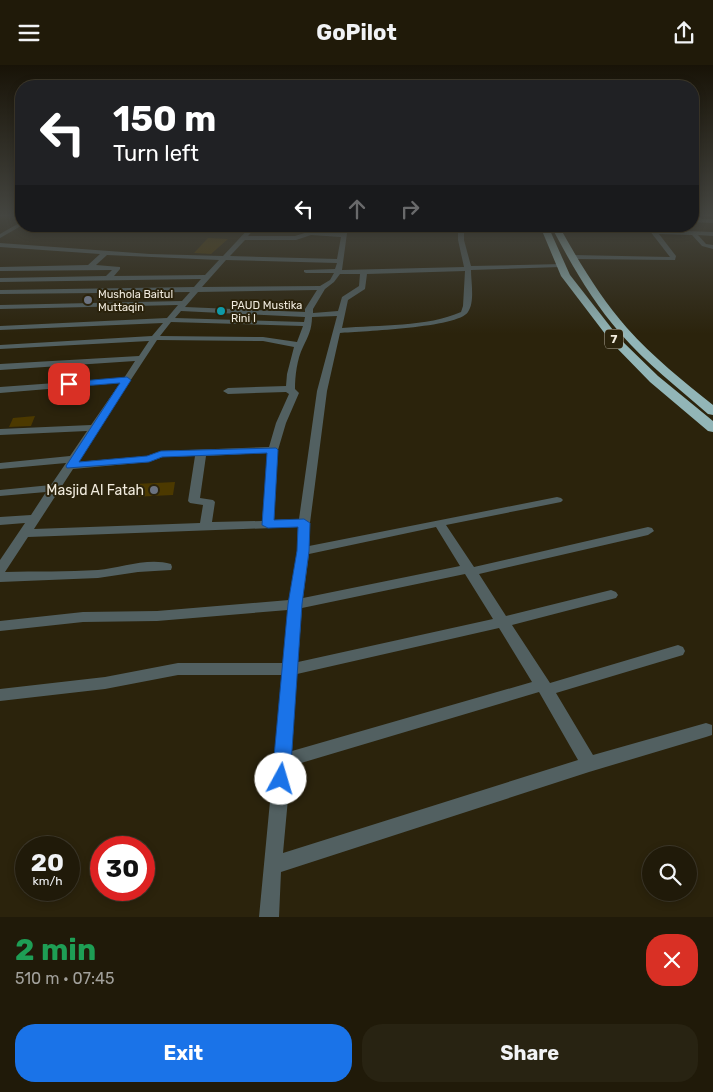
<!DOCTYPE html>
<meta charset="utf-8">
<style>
:root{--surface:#201a09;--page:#282312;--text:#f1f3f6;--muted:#a2a19c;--line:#3d382a;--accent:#1a73e8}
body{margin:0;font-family:Rubik,sans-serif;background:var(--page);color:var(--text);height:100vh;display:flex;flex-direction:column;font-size:19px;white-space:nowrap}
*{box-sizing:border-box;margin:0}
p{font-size:16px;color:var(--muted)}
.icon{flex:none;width:28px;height:28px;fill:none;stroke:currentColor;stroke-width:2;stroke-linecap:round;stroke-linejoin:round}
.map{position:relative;height:852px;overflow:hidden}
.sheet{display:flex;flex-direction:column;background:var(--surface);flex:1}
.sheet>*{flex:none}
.hud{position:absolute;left:15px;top:15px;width:684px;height:152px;border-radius:20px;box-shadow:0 2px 8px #0003,0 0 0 1px var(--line);background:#202124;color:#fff;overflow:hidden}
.tools{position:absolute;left:642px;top:781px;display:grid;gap:10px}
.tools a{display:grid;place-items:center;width:55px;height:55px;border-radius:50%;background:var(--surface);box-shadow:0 2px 8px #0003,0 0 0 1px var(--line);font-size:25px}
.speed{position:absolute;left:15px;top:771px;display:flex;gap:10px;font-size:25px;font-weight:700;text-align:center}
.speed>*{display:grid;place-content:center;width:65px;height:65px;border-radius:50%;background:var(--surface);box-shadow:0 2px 8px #0003,0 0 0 1px var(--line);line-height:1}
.speed small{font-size:12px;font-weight:400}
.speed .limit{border:8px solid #d22;background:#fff;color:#111}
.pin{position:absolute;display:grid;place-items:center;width:42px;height:42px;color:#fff;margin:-21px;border-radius:10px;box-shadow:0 2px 8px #0006}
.me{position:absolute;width:55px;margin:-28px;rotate:6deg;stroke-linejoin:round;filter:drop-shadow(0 0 4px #0008)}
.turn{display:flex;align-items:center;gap:18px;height:105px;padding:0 15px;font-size:22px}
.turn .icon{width:65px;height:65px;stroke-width:2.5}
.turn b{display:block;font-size:35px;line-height:42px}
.lanes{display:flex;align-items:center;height:48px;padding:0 15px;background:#0003;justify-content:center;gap:25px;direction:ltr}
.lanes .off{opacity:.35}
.round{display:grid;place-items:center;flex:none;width:52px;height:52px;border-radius:20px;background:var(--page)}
.summary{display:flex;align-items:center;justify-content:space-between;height:85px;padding:0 15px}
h1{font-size:30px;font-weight:700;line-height:38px;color:#1e9e55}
.cta{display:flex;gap:10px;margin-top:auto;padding:10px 15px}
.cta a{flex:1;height:58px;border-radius:20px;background:var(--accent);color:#fff;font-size:20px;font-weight:700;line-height:58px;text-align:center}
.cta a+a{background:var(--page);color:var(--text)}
header{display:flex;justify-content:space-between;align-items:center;height:65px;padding:0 15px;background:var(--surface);font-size:22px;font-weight:700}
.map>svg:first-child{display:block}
</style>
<header><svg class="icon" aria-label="menu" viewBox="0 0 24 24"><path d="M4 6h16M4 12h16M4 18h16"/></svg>GoPilot<svg class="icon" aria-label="share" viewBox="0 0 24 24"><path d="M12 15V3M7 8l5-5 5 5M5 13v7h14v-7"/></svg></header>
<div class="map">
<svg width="713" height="852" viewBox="0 0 713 852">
<rect width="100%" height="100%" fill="#2b230c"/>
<g fill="#4c3900">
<polygon points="208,173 228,174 211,189 194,188"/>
<polygon points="35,351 31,361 9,362 13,353"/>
<polygon points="175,417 173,430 132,432 135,419"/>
</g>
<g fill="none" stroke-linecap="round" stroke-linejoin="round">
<g fill="#526061" fill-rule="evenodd">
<polygon points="692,153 713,154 713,158 692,157"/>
<polygon points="21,157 21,161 0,173 0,169"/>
<path d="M251,161h6l-9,10h47l16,-5 31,2v-7h6l-6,44 122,-3 -6,-27v-14h6v14l7,26 91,-2 1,1 -3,2 -89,3c0,12 4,32 -3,42 -10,16 -106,19 -128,21l-13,58 -17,132 -1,23 248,-49 4,1 2,2 -2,2 -115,23 28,42 174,-40 4,1 2,3 -6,4 -169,39 27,42 105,-26 5,2 2,3 -2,3 -104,27 38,58 128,-38 5,2 2,4 -2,4 -127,38 37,62 113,-32 6,2v10l-6,2 -117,35 -308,100 -2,45h-20l23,-242h-104l-73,14 -105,12v-12l105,-12 73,-14h105l5,-53 -131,11 -74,1 -83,9v-10l83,-9 74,-1 132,-11 8,-49 1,-24 -270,10 -23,35c31,-1 62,0 93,-2 23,-2 50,-13 73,-6l1,3 -1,3 -33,2 -40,6 -98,4v-22l25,-37 -25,2v-8l31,-2 15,-23 -46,4v-6l51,-5 15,-22 -66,6v-6l70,-7 17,-25 -87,4v-6l91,-4 29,-42 -120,10v-6l124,-9 11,-17 -135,9v-6l139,-8 10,-15 -149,8v-4l152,-9 11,-13 -163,7v-4l167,-8 11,-13 -178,4v-4l182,-4 8,-9 -190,2v-4l194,-3 7,-8 -201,3v-4l106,-2 6,-6 -112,1v-4l88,-2 12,-11 -100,-7v-4l150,11 73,2zM311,170l30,2 -4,22 -107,-3 15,-16h51zM107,190l112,5 -14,15 -91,1 6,-7v-2l-24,-2zM226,195l111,3 -2,6 -31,1v2l2,1h28l-4,7 -10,6 -118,1zM465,206l-2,35 -2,6c-33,15 -83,13 -119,16l6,-28 17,-11 2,-15zM340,209h20l-1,12 -17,11 -4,14 -25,2v-4l12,-20 9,-7zM317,225l-12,19v3l-120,-5 13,-15zM181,246l124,6 -1,5 -129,-4zM337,251l-20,75 -18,128 -25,1 4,-70 8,-27 13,-30 -4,-4c0,-13 2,-30 8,-42 5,-10 9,-18 9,-30zM171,257l132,4 -6,16 -34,-5 -103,-1zM157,275l106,1 31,6 -7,27 -1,12 -58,2 -5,3 5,3 58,-2 3,2 -13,29 -7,24 -108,4 -14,5 -70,6zM268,388l-6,68 -50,1 3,-20 -2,-2 -13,-2 6,-42zM195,391l-7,45 2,2 13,2 -3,18 -166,6 39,-60 76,-7 14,-5zM436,462l24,39 -157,32 6,-44zM465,509l28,45 -195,43 4,-54zM499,563l33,54 -240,69 5,-77zM539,627l39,68 -295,93 8,-87z"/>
<polygon points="646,161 652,161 656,165 713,167 713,171 698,170 706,179 713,180 713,184 702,181 692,170 659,169 676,191 675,195 573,194 570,192 573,190 670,192"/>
</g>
<g fill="#92b5b7" fill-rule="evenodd">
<polygon points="540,161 548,161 570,210 620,274 658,311 713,356 713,367 708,366 650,317 612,278 561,211"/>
<path d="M551,161h8c20,36 41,71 68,102 26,29 56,53 86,77v10l-5,-1c-30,-26 -62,-51 -88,-81 -28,-32 -49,-69 -69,-107z"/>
</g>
</g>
<linearGradient id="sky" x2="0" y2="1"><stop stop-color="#181307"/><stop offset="0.56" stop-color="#444540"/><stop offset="1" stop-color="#444540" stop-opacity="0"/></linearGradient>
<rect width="713" height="269" fill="url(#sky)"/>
<polygon fill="#1a73e8" stroke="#114b97" points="127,312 131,315 79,397 147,391 161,386 276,383 278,385 274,455 304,454 310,458 309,486 302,539 290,714 287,719 281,722 275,719 272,714 288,539 297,486 298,462 268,463 262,460 267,388 162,392 149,397 67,403 66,401 120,318 69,322 65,319 69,317"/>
<g fill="#6b7280" stroke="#2b230c" stroke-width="2">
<circle cx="88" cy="235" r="5"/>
<circle cx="154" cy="425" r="5"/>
</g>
<circle fill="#0f9aa8" stroke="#2b230c" stroke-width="2" cx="221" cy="246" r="5"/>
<g text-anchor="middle" stroke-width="4" stroke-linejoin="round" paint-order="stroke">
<g font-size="11" fill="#f1ebde" stroke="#2b230c" text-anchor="start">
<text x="98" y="233">Mushola Baitul<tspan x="98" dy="13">Muttaqin</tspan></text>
<text x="231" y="244">PAUD Mustika<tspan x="231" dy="13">Rini I</tspan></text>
</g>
<rect fill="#2b230c" stroke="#b6af9f" stroke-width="1" x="605" y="264.5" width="18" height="19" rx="4"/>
<g font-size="12" font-weight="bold" fill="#f1ebde">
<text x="614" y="278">7</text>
</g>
<g font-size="14" fill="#f1ebde" stroke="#2b230c" text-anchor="end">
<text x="144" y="430">Masjid Al Fatah</text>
</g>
</g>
</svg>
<div class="tools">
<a><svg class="icon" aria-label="search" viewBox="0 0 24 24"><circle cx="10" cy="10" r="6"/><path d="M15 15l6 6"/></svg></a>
</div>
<div class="speed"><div>20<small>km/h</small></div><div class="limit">30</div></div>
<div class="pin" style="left:69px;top:319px;background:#d93025"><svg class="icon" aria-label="arrive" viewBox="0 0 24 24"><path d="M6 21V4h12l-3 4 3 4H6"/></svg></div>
<svg class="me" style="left:281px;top:714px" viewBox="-20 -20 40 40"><circle r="19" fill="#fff"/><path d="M0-13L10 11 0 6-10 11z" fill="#1a73e8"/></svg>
<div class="hud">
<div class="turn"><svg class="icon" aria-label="left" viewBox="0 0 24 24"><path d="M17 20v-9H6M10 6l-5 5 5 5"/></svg><div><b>150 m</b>Turn left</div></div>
<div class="lanes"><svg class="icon" aria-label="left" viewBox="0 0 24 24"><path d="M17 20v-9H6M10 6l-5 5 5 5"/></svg><svg class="icon off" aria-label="ahead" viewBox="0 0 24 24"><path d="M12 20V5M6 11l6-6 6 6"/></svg><svg class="icon off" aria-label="right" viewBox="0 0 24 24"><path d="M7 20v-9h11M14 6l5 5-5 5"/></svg></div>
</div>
</div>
<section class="sheet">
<div class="summary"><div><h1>2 min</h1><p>510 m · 07:45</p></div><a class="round" style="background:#d93025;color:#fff"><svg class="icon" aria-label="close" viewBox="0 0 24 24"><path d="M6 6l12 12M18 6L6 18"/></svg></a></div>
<div class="cta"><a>Exit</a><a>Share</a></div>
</section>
